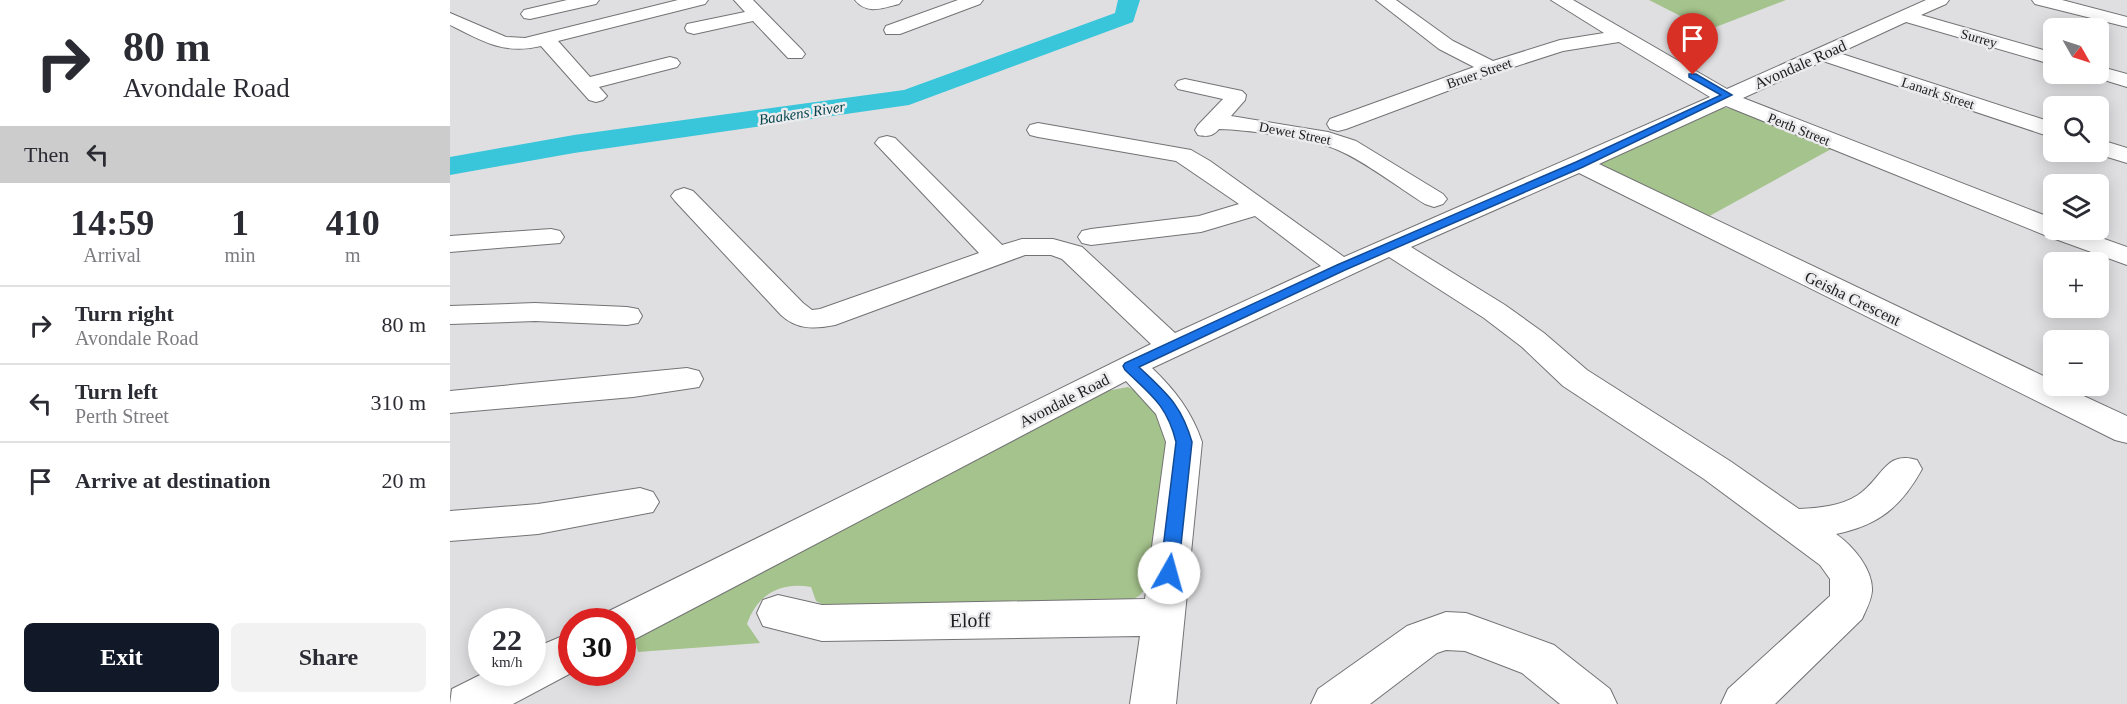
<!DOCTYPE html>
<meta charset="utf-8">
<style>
:root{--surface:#fff;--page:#f2f2f3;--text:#2b2b33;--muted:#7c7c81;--line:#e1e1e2;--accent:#111827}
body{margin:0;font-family:Georgia,serif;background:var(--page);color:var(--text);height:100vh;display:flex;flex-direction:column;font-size:22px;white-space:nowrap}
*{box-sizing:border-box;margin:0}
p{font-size:20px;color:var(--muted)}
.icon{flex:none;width:33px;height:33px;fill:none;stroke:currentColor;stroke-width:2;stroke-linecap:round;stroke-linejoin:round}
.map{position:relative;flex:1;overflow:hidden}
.side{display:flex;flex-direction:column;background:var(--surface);width:450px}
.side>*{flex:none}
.hud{background:#fff;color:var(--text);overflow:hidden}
.needle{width:39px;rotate:129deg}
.fabs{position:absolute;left:1593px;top:18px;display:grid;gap:12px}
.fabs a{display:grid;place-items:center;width:66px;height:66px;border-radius:9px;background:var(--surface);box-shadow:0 3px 15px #0003;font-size:30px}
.speed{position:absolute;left:18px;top:608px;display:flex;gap:12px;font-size:30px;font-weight:700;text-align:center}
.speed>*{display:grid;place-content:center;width:78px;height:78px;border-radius:50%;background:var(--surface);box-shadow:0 3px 15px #0003;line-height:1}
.speed small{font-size:15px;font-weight:400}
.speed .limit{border:9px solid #d22;background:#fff;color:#111}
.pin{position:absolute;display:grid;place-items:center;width:51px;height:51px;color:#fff;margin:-62px -26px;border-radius:50% 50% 50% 0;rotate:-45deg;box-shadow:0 0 6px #0007}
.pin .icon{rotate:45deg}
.me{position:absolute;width:66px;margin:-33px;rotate:7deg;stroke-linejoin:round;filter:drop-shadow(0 0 4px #0008)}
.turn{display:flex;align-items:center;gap:21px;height:126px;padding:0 24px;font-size:27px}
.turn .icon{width:78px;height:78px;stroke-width:2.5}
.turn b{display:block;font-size:42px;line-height:51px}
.then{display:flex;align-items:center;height:57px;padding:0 24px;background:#0003;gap:12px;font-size:22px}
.eta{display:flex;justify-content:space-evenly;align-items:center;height:102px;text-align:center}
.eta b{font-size:36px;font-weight:700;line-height:42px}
.button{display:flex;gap:12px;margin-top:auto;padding:12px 24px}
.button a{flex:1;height:69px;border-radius:9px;background:var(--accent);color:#fff;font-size:24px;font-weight:700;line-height:69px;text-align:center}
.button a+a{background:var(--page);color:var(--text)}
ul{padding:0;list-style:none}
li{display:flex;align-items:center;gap:18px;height:78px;padding:0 24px;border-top:2px solid var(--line)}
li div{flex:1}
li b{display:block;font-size:22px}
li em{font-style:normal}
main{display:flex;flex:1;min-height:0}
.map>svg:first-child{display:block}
</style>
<main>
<section class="side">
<div class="hud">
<div class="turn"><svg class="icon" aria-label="right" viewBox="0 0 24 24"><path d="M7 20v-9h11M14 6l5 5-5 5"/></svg><div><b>80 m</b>Avondale Road</div></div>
<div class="then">Then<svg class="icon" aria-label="left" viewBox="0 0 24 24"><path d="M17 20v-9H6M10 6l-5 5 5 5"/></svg></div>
</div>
<div class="eta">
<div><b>14:59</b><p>Arrival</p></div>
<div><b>1</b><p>min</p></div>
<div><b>410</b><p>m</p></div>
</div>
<ul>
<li><svg class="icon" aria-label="right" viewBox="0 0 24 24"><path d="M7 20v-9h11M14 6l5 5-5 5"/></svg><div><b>Turn right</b><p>Avondale Road</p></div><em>80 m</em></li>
<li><svg class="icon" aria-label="left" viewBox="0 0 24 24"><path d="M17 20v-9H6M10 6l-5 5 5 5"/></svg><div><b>Turn left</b><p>Perth Street</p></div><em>310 m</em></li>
<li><svg class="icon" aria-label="arrive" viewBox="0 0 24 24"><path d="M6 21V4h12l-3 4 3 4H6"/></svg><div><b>Arrive at destination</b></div><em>20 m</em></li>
</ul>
<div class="button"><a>Exit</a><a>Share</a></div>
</section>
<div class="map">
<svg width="1677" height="704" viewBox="0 0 1677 704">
<rect width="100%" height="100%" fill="#dfdfe1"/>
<g fill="#a5c38c">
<polygon points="1199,0 1336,0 1258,30"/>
<polygon points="1267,107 1284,109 1383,148 1254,219 1152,168 1152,160"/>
<path d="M678,387l26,13 15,41 -20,144 -10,11 -17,9 -285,7 -21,-11 -5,-14c-31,-6 -54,8 -64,37l13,19 -122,9 -4,-15 467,-245z"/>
</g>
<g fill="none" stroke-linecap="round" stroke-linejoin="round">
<polygon fill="#39c5da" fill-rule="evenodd" points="668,0 690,0 683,22 459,105 124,153 0,175 0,157 124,135 454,90 665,13"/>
<g stroke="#737375" stroke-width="2">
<g id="minor">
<polygon points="117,0 149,0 146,4 80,19 74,18 71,14 74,10"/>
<path d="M228,0h30l-3,4 -147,37 32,36 80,-20 7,2 3,4 -3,4 -78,20 8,9 -4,4 -7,2 -7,-2 -48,-54c-38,9 -58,-5 -91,-21v-12l56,24 19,1z"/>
<polygon points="284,0 303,0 352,50 355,54 352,58 338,58 303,21 244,34 237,32 235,28 237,24 295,12"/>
<path d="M405,0h47l-3,4c-16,4 -32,11 -44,-4z"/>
<polygon points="508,0 533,0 530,4 450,34 436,34 434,30 436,26"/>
<path d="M926,0h20l57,41 40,20 67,-21 44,-7 -53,-33h22l154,89 199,-89h23l-3,4 -25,11 133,38v12l-148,-43 -67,31 215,70v15l-231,-77 -80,37 311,121v11h25l48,17v18l-80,-29 -321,-130 -127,58 455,217v5h8l65,30v27l-12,-3 -536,-267 -168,74 94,58 39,28 43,37 143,91 69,48c21,-1 42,-3 59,-14 25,-17 27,-45 59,-35l5,9c-21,38 -43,56 -86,65 17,12 37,35 36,57 -1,10 -6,19 -10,28l-87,85h-54l7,-15 102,-93v-17l-10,-14 -116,-86 -141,-93 -41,-39 -38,-29 -95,-61 -237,111c23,22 40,44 50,74l-26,262h-46l10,-68 -318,5 -59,-15 -6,-13 6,-13 15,-5 44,10 323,-6 21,-157 -10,-28 -30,-33 -489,257 -15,5v-22h-19l4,-9 544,-268 -89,-85 -11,-4h-26l-190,70c-20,4 -38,5 -54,-10l-106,-114 -4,-5 4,-5 9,-3 9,3 110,112 9,7 8,-1 159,-56 -104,-110 4,-5 8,-2 8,2 107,107 20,-6h31l29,8 93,86 146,-67 -66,-50 -54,16 -110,13 -9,-2 -4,-6 4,-6 9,-2 108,-13 40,-12 -63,-43 -138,-24 -8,-2 -3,-5 3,-5 8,-2 153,27 19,11 134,96 366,-160 -91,-55 -56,9 -65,21 -152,57 -8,2 -8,-2 -3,-5 3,-5 144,-52 -35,-18z"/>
<polygon points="1582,0 1612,0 1677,17 1677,27 1585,4"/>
<polygon points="1648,66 1677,74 1677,87 1641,76 1639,74 1648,74"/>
<path d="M735,79l57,12 4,4 -1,5 -14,16 97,16 28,9 87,53 4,5 -4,5 -9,3 -9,-3c-26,-16 -59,-42 -87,-54 -28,-12 -87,-20 -119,-21 -6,7 -11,8 -21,6l-3,-5 3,-5 25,-26 -45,-10 -3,-4 3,-4z"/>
<polygon points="1648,139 1677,148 1677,163 1641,152 1648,152"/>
<polygon points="101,229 110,231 114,237 110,243 0,252 0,236"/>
<polygon points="85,303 177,307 188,309 192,316 188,323 177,325 85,321 0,324 0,306"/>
<polygon points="237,368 249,371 253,379 249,387 183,397 0,413 0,391"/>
<polygon points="190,488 203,492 209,502 203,512 88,534 0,541 0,511 88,504"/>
<polygon points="996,612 1016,613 1104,645 1160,689 1167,704 1110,704 1072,673 1015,651 996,650 987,653 920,704 861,704 868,689 957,626"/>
<polygon points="122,632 123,672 63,704 0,704 2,689 36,672 82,672 82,649"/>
</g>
</g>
<use href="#minor" fill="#fff" fill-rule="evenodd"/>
</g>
<path fill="#1a73e8" stroke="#114b97" stroke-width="1.5" d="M1239,74h7l36,21 -149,72 -238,103 -206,97c28,27 42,37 53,75l-14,131 -3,5 -6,2 -6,-2 -3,-5 16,-131c-9,-37 -25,-47 -51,-72l-2,-4 2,-3 212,-98 239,-103 145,-67 -32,-18z"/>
<g text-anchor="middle" stroke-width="5" stroke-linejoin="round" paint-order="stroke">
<g font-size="14" fill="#1c1c1d" stroke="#ececee">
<text transform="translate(1529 38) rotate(16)" y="5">Surrey</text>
<text transform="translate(1029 73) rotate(-19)" y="5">Bruer Street</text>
<text transform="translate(1488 93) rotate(18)" y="5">Lanark Street</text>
<text transform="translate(1349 129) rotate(22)" y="5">Perth Street</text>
<text transform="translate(845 133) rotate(11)" y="5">Dewet Street</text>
</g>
<g font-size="15" font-style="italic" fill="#03434c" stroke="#ececee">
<text transform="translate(352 113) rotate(-9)" y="5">Baakens River</text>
</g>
<g font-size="16" fill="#1c1c1d" stroke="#ececee">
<text transform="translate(1350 64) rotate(-24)" y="6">Avondale Road</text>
<text transform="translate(1403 298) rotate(26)" y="6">Geisha Crescent</text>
<text transform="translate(614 400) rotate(-27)" y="6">Avondale Road</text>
</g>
<g font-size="20" fill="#1c1c1d" stroke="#ececee">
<text transform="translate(520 620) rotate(-1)" y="7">Eloff</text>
</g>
</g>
</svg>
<div class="fabs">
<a><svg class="needle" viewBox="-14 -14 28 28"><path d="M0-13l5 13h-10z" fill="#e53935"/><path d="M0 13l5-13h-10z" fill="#7c7c81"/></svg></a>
<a><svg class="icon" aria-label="search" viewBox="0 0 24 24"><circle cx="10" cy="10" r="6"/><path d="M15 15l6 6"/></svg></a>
<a><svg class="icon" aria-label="layers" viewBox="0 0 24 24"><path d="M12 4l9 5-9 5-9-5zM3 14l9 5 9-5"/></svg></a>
<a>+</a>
<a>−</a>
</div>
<div class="speed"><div>22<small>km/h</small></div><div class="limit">30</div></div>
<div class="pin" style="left:1243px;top:75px;background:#d93025"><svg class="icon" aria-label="arrive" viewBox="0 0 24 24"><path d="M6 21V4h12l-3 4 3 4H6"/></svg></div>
<svg class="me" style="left:719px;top:573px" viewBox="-20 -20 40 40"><circle r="19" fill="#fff"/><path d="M0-13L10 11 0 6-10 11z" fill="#1a73e8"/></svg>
</div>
</main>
